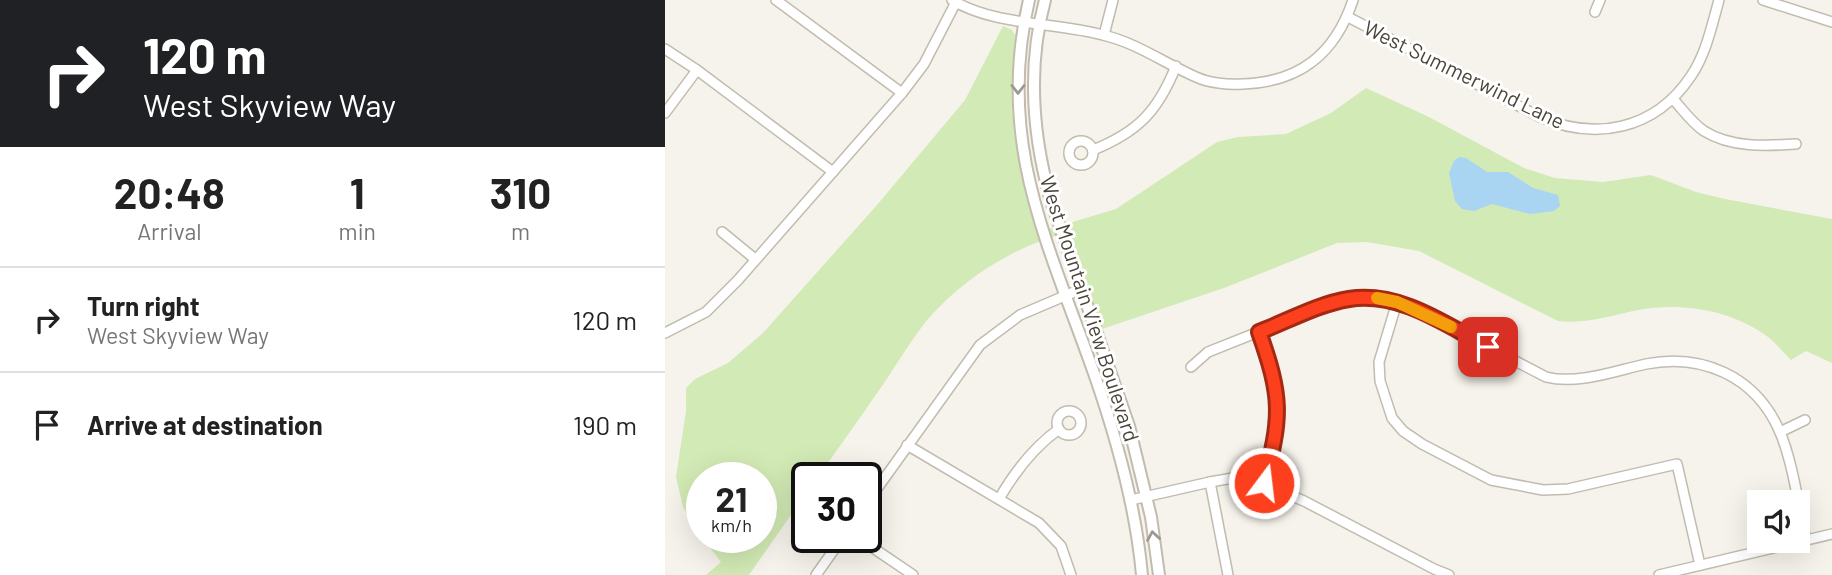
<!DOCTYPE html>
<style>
:root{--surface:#fff;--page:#f2f2f2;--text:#222;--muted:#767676;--line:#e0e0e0}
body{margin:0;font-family:Barlow,sans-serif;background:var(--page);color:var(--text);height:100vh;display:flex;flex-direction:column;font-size:26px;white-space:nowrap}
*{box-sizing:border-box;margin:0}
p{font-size:23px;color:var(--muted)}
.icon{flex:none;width:38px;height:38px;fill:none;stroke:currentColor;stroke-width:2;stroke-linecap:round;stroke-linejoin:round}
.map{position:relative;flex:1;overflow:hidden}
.drawer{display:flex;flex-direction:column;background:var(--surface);width:665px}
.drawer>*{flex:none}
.guide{background:#202124;color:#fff;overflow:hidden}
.fabs{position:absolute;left:1082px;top:490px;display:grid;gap:14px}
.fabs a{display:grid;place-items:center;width:63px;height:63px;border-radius:0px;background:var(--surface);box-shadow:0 7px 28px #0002;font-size:35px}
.speed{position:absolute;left:21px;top:462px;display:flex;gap:14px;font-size:35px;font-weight:700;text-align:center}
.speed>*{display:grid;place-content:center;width:91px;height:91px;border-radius:50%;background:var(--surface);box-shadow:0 7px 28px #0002;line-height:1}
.speed small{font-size:18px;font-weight:400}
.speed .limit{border:4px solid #111;border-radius:10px;background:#fff;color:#111}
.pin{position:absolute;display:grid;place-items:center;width:60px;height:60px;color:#fff;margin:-30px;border-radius:14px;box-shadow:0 4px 10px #0006}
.me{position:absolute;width:77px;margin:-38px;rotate:15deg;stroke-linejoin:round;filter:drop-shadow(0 0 5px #0008)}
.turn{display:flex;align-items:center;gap:24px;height:147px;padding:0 28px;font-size:32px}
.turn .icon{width:91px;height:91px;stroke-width:2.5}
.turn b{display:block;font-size:49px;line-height:60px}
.eta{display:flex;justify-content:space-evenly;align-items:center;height:119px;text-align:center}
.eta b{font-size:42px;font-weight:700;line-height:49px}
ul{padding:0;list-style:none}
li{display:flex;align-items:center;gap:21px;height:105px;padding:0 28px;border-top:2px solid var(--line)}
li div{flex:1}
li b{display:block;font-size:26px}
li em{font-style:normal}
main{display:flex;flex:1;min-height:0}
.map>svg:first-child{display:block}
</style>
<main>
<section class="drawer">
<div class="guide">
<div class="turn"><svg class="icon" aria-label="right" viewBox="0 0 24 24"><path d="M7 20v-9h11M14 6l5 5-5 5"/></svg><div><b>120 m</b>West Skyview Way</div></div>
</div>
<div class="eta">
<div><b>20:48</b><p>Arrival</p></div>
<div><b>1</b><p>min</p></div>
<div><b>310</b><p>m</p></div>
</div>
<ul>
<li><svg class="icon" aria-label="right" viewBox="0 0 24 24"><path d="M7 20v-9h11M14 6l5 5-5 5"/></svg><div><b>Turn right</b><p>West Skyview Way</p></div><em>120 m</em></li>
<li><svg class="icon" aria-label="arrive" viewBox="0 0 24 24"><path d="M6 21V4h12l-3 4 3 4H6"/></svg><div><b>Arrive at destination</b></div><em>190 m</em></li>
</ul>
</section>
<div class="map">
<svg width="1167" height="575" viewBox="0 0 1167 575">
<rect width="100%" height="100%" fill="#f6f3ec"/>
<path fill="#d2eab5" d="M338,26l9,4 3,5c0,23 -4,47 -3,70 2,44 13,87 27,127l77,-23 101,-67 21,-5 48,-3 45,-21 35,-25 63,29 95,51 31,10 48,4 48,-7 45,17 29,7 107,20v144l-26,-12 -15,9c-8,-8 -15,-17 -23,-23 -36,-27 -87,-35 -130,-27 -30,6 -50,14 -80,11l-139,-70 -52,-9 -30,1 -113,45 -122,41 -35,-97c-54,16 -101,44 -139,87 -17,21 -31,45 -46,67 -21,31 -43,61 -65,92h-10v14l-58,83h-43l15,-13 -19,-25h59v-59h-59v58l-19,-29 -7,-30 10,-66v-23l9,-9 33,-16 35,-30 114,-128 88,-105z"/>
<polygon fill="#a9d4f2" points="794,157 801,158 822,172 843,172 868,188 893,195 895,206 889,211 865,214 827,204 809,211 797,209 790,201 784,173 789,161"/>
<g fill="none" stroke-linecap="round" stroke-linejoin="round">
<g stroke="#c2bbae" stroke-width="12">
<g id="minor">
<polyline points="111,0 237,93"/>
<path d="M287,0c43,26 103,22 151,35 34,8 61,28 93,42 13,6 32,8 47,7 57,-2 92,-30 110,-84"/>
<polyline points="1098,0 1167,22"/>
<polyline points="930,12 935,0"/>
<path d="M683,17l190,99c57,26 117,14 153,-40 15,-22 21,-51 28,-76"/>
<polyline points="439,35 448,0"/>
<polyline points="0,49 32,70 168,172"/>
<path d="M1008,99c10,11 19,24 31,32 27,17 62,15 92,13"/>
<polyline points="0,113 32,70"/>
<circle cx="416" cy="153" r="12"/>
<path d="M428,150c45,-18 65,-39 83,-84"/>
<polyline points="57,232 90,259"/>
<polyline points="732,302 714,362 715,381 727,418 738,431 757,444 826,480 878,490 903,489 1012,464 1035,565"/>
<path d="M594,332c22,66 24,84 5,151"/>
<polyline points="0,333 41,312 73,280 237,93 259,64 291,2"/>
<path d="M526,367l17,-15 123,-49 42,-6 24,5 20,8 129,67c32,8 68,-6 100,-13 56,-11 109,12 133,66 13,28 20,78 27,110"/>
<circle cx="404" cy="423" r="12"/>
<polyline points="1115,432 1140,420"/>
<polyline points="242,445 374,523 396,546 406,575"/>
<polyline points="545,482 563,575"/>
<path d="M334,499c15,-26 35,-52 60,-70"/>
<polyline points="466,500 545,482 568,478 585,478 639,501 769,569 784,575"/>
<polyline points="201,504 315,345 355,315 416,289"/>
<polyline points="192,537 248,575"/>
<polyline points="151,575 178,537"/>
<polyline points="994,575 1167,534"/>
</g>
</g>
<g stroke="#c2bbae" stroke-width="14">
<g id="tertiary">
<path d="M364,0c-34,144 21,247 67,379 22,64 40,129 46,196"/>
<path d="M380,0c-18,67 -13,134 6,201l78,225 22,91 8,58"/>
</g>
</g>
<use href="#minor" stroke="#fff" stroke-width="9"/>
<use href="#tertiary" stroke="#fff" stroke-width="10"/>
</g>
<defs><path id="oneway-chevron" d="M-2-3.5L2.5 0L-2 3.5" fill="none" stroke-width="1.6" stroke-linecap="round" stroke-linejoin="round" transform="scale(1.75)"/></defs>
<g stroke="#9c9892">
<use href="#oneway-chevron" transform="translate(353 89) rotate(90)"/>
<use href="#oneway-chevron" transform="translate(488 536) rotate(-99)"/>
</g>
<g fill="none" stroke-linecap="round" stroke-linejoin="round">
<g stroke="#a42913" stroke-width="18">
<path id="route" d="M599,483c18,-67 18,-86 -5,-151 29,-11 59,-28 90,-33 51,-8 97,26 139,48"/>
</g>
<use href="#route" stroke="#fc3f1d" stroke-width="12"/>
<polyline stroke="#f59e0b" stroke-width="12" points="712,298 732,302 786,327"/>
</g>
<g text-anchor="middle" stroke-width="6" stroke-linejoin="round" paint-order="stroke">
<g font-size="21" fill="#4b4439" stroke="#fff">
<text transform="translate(799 75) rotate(26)" y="7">West Summerwind Lane</text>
<text transform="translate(424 309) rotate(72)" y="7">West Mountain View Boulevard</text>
</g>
</g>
</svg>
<div class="fabs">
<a><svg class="icon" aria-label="sound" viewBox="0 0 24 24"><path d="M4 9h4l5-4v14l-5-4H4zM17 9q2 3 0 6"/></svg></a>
</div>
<div class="speed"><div>21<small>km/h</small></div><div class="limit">30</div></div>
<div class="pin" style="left:823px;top:347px;background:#d93025"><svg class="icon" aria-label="arrive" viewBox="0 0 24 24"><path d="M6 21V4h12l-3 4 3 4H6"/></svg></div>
<svg class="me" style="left:599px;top:483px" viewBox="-20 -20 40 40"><circle r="17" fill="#fc3f1d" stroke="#fff" stroke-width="3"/><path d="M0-11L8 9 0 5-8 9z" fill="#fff"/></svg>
</div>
</main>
